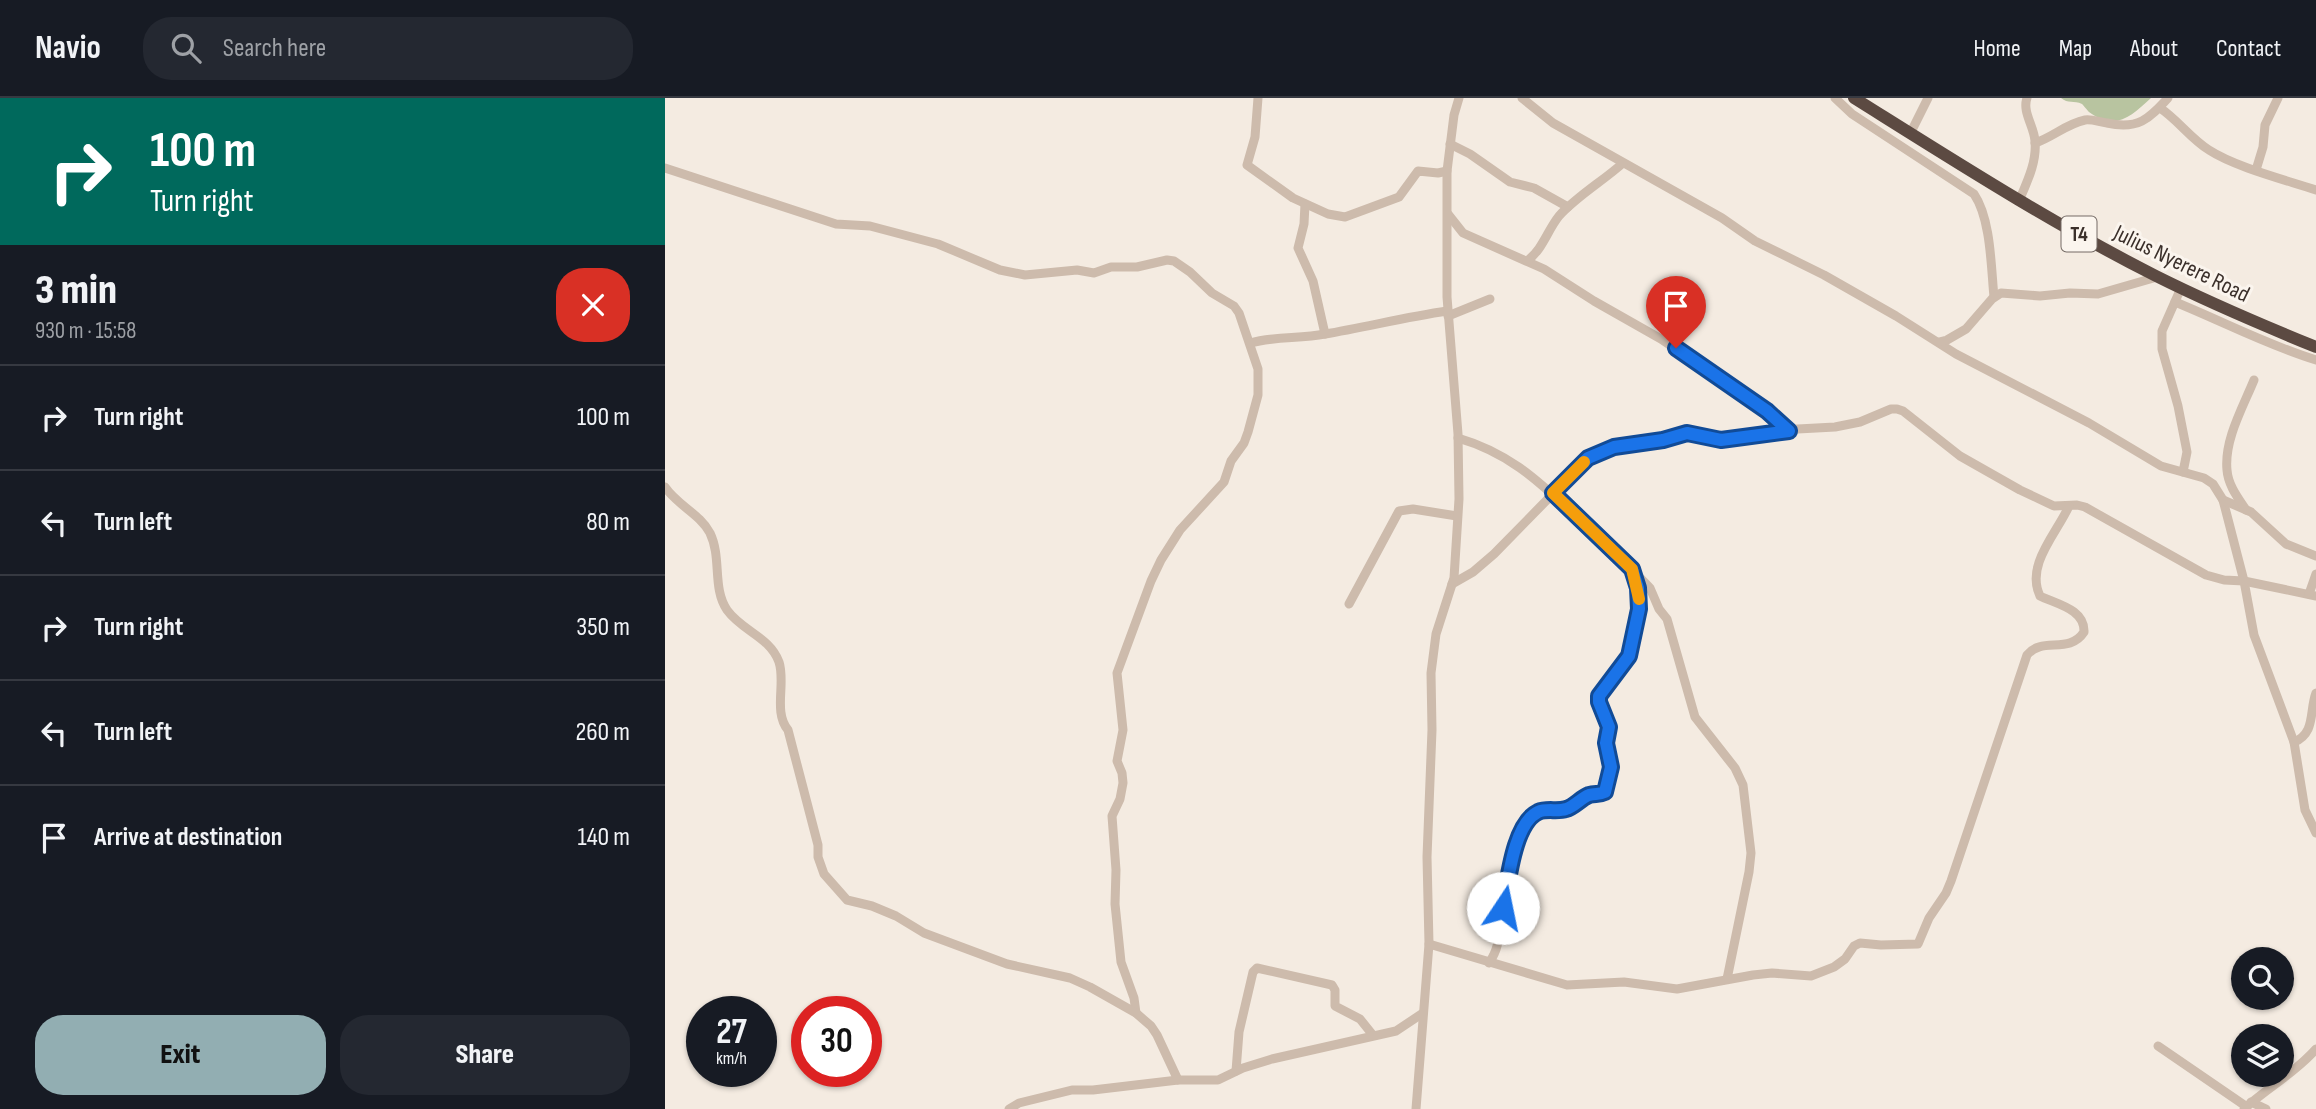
<!DOCTYPE html>
<meta charset="utf-8">
<style>
:root{--surface:#171b24;--page:#242831;--text:#f1f3f6;--muted:#9ea1a6;--line:#363941;--accent:#92aeb2}
body{margin:0;font-family:"Sofia Sans Condensed",sans-serif;background:var(--page);color:var(--text);height:100vh;display:flex;flex-direction:column;font-size:26px;white-space:nowrap}
*{box-sizing:border-box;margin:0}
p{font-size:23px;color:var(--muted)}
.icon{flex:none;width:38px;height:38px;fill:none;stroke:currentColor;stroke-width:2;stroke-linecap:round;stroke-linejoin:round}
.map{position:relative;flex:1;overflow:hidden}
.panel{display:flex;flex-direction:column;background:var(--surface);width:665px}
.panel>*{flex:none}
.top-card{background:#00695c;color:#fff;overflow:hidden}
.buttons{position:absolute;left:1566px;top:849px;display:grid;gap:14px}
.buttons a{display:grid;place-items:center;width:63px;height:63px;border-radius:50%;background:var(--surface);box-shadow:0 2px 5px #0004;font-size:35px}
.speed{position:absolute;left:21px;top:898px;display:flex;gap:14px;font-size:35px;font-weight:700;text-align:center}
.speed>*{display:grid;place-content:center;width:91px;height:91px;border-radius:50%;background:var(--surface);box-shadow:0 2px 5px #0004;line-height:1}
.speed small{font-size:18px;font-weight:400}
.speed .limit{border:10px solid #d22;background:#fff;color:#111}
.pin{position:absolute;display:grid;place-items:center;width:60px;height:60px;color:#fff;margin:-72px -30px;border-radius:50% 50% 50% 0;rotate:-45deg;box-shadow:0 0 7px #0007}
.pin .icon{rotate:45deg}
.me{position:absolute;width:77px;margin:-38px;rotate:11deg;stroke-linejoin:round;filter:drop-shadow(0 0 5px #0008)}
.turn{display:flex;align-items:center;gap:24px;height:147px;padding:0 35px;font-size:32px}
.turn .icon{width:91px;height:91px;stroke-width:2.5}
.turn b{display:block;font-size:49px;line-height:60px}
.round{display:grid;place-items:center;flex:none;width:74px;height:74px;border-radius:28px;background:var(--page)}
.headline{display:flex;align-items:center;justify-content:space-between;height:119px;padding:0 35px}
h1{font-size:42px;font-weight:800;line-height:52px}
.action{display:flex;gap:14px;margin-top:auto;padding:14px 35px}
.action a{flex:1;height:80px;border-radius:28px;background:var(--accent);color:#111;font-size:28px;font-weight:800;line-height:80px;text-align:center}
.action a+a{background:var(--page);color:var(--text)}
ul{padding:0;list-style:none}
li{display:flex;align-items:center;gap:21px;height:105px;padding:0 35px;border-top:2px solid var(--line)}
li div{flex:1}
li b{display:block;font-size:26px}
li em{font-style:normal}
header{display:flex;align-items:center;gap:42px;box-sizing:border-box;height:98px;padding:0 35px;background:var(--surface);border-bottom:2px solid var(--line)}
header strong{font-size:33px}
nav{display:flex;gap:38px;margin-inline-start:auto;font-size:24px}
.search{width:490px;height:63px;background:var(--page);display:flex;align-items:center;gap:18px;box-sizing:border-box;padding:0 24px;border-radius:28px;color:var(--muted);font-size:26px}
main{display:flex;flex:1;min-height:0}
.map>svg:first-child{display:block}
</style>
<header>
<strong>Navio</strong>
<div class="search"><svg class="icon" aria-label="search" viewBox="0 0 24 24"><circle cx="10" cy="10" r="6"/><path d="M15 15l6 6"/></svg>Search here</div>
<nav><a>Home</a><a>Map</a><a>About</a><a>Contact</a></nav>
</header>
<main>
<section class="panel">
<div class="top-card">
<div class="turn"><svg class="icon" aria-label="right" viewBox="0 0 24 24"><path d="M7 20v-9h11M14 6l5 5-5 5"/></svg><div><b>100 m</b>Turn right</div></div>
</div>
<div class="headline"><div><h1>3 min</h1><p>930 m · 15:58</p></div><a class="round" style="background:#d93025;color:#fff"><svg class="icon" aria-label="close" viewBox="0 0 24 24"><path d="M6 6l12 12M18 6L6 18"/></svg></a></div>
<ul>
<li><svg class="icon" aria-label="right" viewBox="0 0 24 24"><path d="M7 20v-9h11M14 6l5 5-5 5"/></svg><div><b>Turn right</b></div><em>100 m</em></li>
<li><svg class="icon" aria-label="left" viewBox="0 0 24 24"><path d="M17 20v-9H6M10 6l-5 5 5 5"/></svg><div><b>Turn left</b></div><em>80 m</em></li>
<li><svg class="icon" aria-label="right" viewBox="0 0 24 24"><path d="M7 20v-9h11M14 6l5 5-5 5"/></svg><div><b>Turn right</b></div><em>350 m</em></li>
<li><svg class="icon" aria-label="left" viewBox="0 0 24 24"><path d="M17 20v-9H6M10 6l-5 5 5 5"/></svg><div><b>Turn left</b></div><em>260 m</em></li>
<li><svg class="icon" aria-label="arrive" viewBox="0 0 24 24"><path d="M6 21V4h12l-3 4 3 4H6"/></svg><div><b>Arrive at destination</b></div><em>140 m</em></li>
</ul>
<div class="action"><a>Exit</a><a>Share</a></div>
</section>
<div class="map">
<svg width="1651" height="1011" viewBox="0 0 1651 1011">
<rect width="100%" height="100%" fill="#f4ebe1"/>
<path fill="#b8c4a0" d="M1396,0h90c-20,18 -35,34 -62,14 -1,-1 -6,-7 -7,-8 -8,-4 -14,0 -21,-6z"/>
<g fill="none" stroke-linecap="round" stroke-linejoin="round">
<g stroke="#cdbbac" stroke-width="9">
<polyline points="593,0 590,39 582,67 628,100 663,116 680,119 734,99 753,73 773,75 782,73"/>
<polyline points="857,0 888,25 1057,120 1090,143 1159,177 1231,218 1291,256 1424,325 1496,368 1539,380 1548,386 1558,402 1579,483 1589,537 1629,644 1640,712 1651,735"/>
<path d="M1170,0l17,16 122,80c17,25 17,73 20,103"/>
<path d="M1495,10c18,12 31,31 49,42 26,17 77,30 107,40"/>
<polyline points="1245,36 1263,0"/>
<path d="M1370,45c18,-6 31,-19 50,-23 7,-1 14,2 22,3 31,7 42,-4 61,-25"/>
<polyline points="785,46 805,56 845,84 869,90 903,109"/>
<polyline points="0,70 171,126 205,128 273,146 335,172 360,177 412,172 429,175 446,169 472,169 502,162 509,163 525,174 547,195 569,208 574,215 593,271 593,297 583,334 579,345 566,363 559,384 515,432 496,462 486,483 452,575 458,632 452,663 457,675 458,685 455,701 447,718 451,772 450,806 456,864 469,900 471,915"/>
<polyline points="1591,72 1598,49 1600,27 1613,0"/>
<path d="M1354,103c8,-19 18,-39 16,-60 -1,-15 -13,-29 -8,-43"/>
<polyline points="640,106 639,126 633,150 648,183 660,236"/>
<polyline points="783,116 798,135 879,171 929,203 996,241 1102,313 1124,333"/>
<path d="M862,163c16,-12 20,-30 32,-45 18,-20 44,-35 64,-53"/>
<polyline points="1516,190 1497,233 1497,251 1513,308 1522,354 1518,374"/>
<path d="M1510,204c47,19 92,43 141,58"/>
<polyline points="783,218 825,201"/>
<polyline points="1274,244 1282,242 1301,231 1327,201 1336,195 1375,198 1405,195 1433,196 1492,179"/>
<path d="M585,245c25,-7 50,-4 75,-9 41,-7 81,-17 122,-23"/>
<path d="M793,340c48,14 78,40 113,74 26,26 54,49 79,76l9,21 8,10 28,98 40,51 8,17 8,68 -2,19 -22,107"/>
<path d="M0,389c12,18 35,27 45,46 12,25 2,55 17,77 15,21 43,27 52,52 7,21 -6,50 9,68l30,115v12l6,17 23,26 25,6 24,10 28,17 83,31 63,14 20,9 46,26 15,13 6,9 21,45"/>
<polyline points="1558,402 1586,414 1621,446 1651,458"/>
<path d="M1581,412c-8,-12 -18,-25 -19,-40 -3,-30 16,-63 27,-90"/>
<polyline points="787,486 808,474 829,456 923,360 949,349 998,342 1022,335 1056,342 1114,332 1170,329 1195,324 1226,311 1232,311 1238,313 1295,358 1355,392 1389,408 1412,407 1420,409 1541,477 1559,482 1579,483 1651,498"/>
<polyline points="1644,496 1651,476"/>
<polyline points="684,506 734,413 748,411 792,418"/>
<path d="M1629,644c22,-9 15,-31 22,-49"/>
<path d="M764,846l138,41 57,-3 53,7 76,-14 19,-2 39,3 23,-9 11,-8 9,-13 6,-3 21,2 37,-1 11,-26 17,-25 5,-12 76,-226c15,-19 42,0 57,-23 1,-23 -28,-28 -44,-36 -15,-31 17,-63 29,-90"/>
<path d="M824,865c11,-16 10,-29 12,-48 4,-30 12,-83 37,-103l26,-2 26,-15 11,-1c15,-12 6,-32 6,-48 -1,-6 3,-11 2,-17 0,-12 -10,-21 -9,-33 7,-14 21,-25 28,-40 14,-25 13,-59 4,-85"/>
<polyline points="1493,948 1582,1009"/>
<polyline points="571,973 574,934 588,874 592,870 667,887 670,892 670,908 695,921 707,936"/>
<polyline points="1586,1004 1601,1011"/>
<polyline points="344,1011 354,1005 407,992 428,992 513,982 553,982 578,970 607,961 731,933 758,915"/>
<polyline points="751,1011 764,846 762,759 767,632 766,575 771,536 789,480 794,401 793,336 782,199 782,73 789,17 794,0"/>
<path d="M1579,1011c23,-21 51,-36 72,-60"/>
</g>
<path stroke="#5c4a42" stroke-width="12" d="M1189,0c99,62 197,125 302,178 52,26 106,49 160,71"/>
</g>
<g fill="none" stroke-linecap="round" stroke-linejoin="round">
<g stroke="#114b97" stroke-width="18">
<path id="route" d="M838,810c5,-24 10,-84 35,-96 9,-4 19,0 28,-3 8,-2 15,-11 23,-14 6,-2 10,0 16,-3l6,-25 -5,-24 3,-16 -10,-25v-6l30,-40 10,-47 -1,-21 -6,-19 -79,-76 35,-35 26,-11 49,-7 24,-7 34,7 68,-9 -22,-20 -91,-63"/>
</g>
<use href="#route" stroke="#1a73e8" stroke-width="12"/>
<polyline stroke="#f59e0b" stroke-width="12" points="919,364 888,395 967,471 974,501"/>
</g>
<g text-anchor="middle" stroke-width="6" stroke-linejoin="round" paint-order="stroke">
<rect fill="#fbf5ee" stroke="#756b66" stroke-width="2" x="1396.5" y="118.5" width="35" height="35" rx="5"/>
<g font-size="21" font-weight="bold" fill="#3b302b">
<text x="1414" y="143">T4</text>
</g>
<g font-size="23" fill="#3b302b" stroke="#fbf5ee">
<text transform="translate(1517 165) rotate(26)" y="8">Julius Nyerere Road</text>
</g>
</g>
</svg>
<div class="buttons">
<a><svg class="icon" aria-label="search" viewBox="0 0 24 24"><circle cx="10" cy="10" r="6"/><path d="M15 15l6 6"/></svg></a>
<a><svg class="icon" aria-label="layers" viewBox="0 0 24 24"><path d="M12 4l9 5-9 5-9-5zM3 14l9 5 9-5"/></svg></a>
</div>
<div class="speed"><div>27<small>km/h</small></div><div class="limit">30</div></div>
<div class="pin" style="left:1011px;top:250px;background:#d93025"><svg class="icon" aria-label="arrive" viewBox="0 0 24 24"><path d="M6 21V4h12l-3 4 3 4H6"/></svg></div>
<svg class="me" style="left:838px;top:810px" viewBox="-20 -20 40 40"><circle r="19" fill="#fff"/><path d="M0-13L10 11 0 6-10 11z" fill="#1a73e8"/></svg>
</div>
</main>
